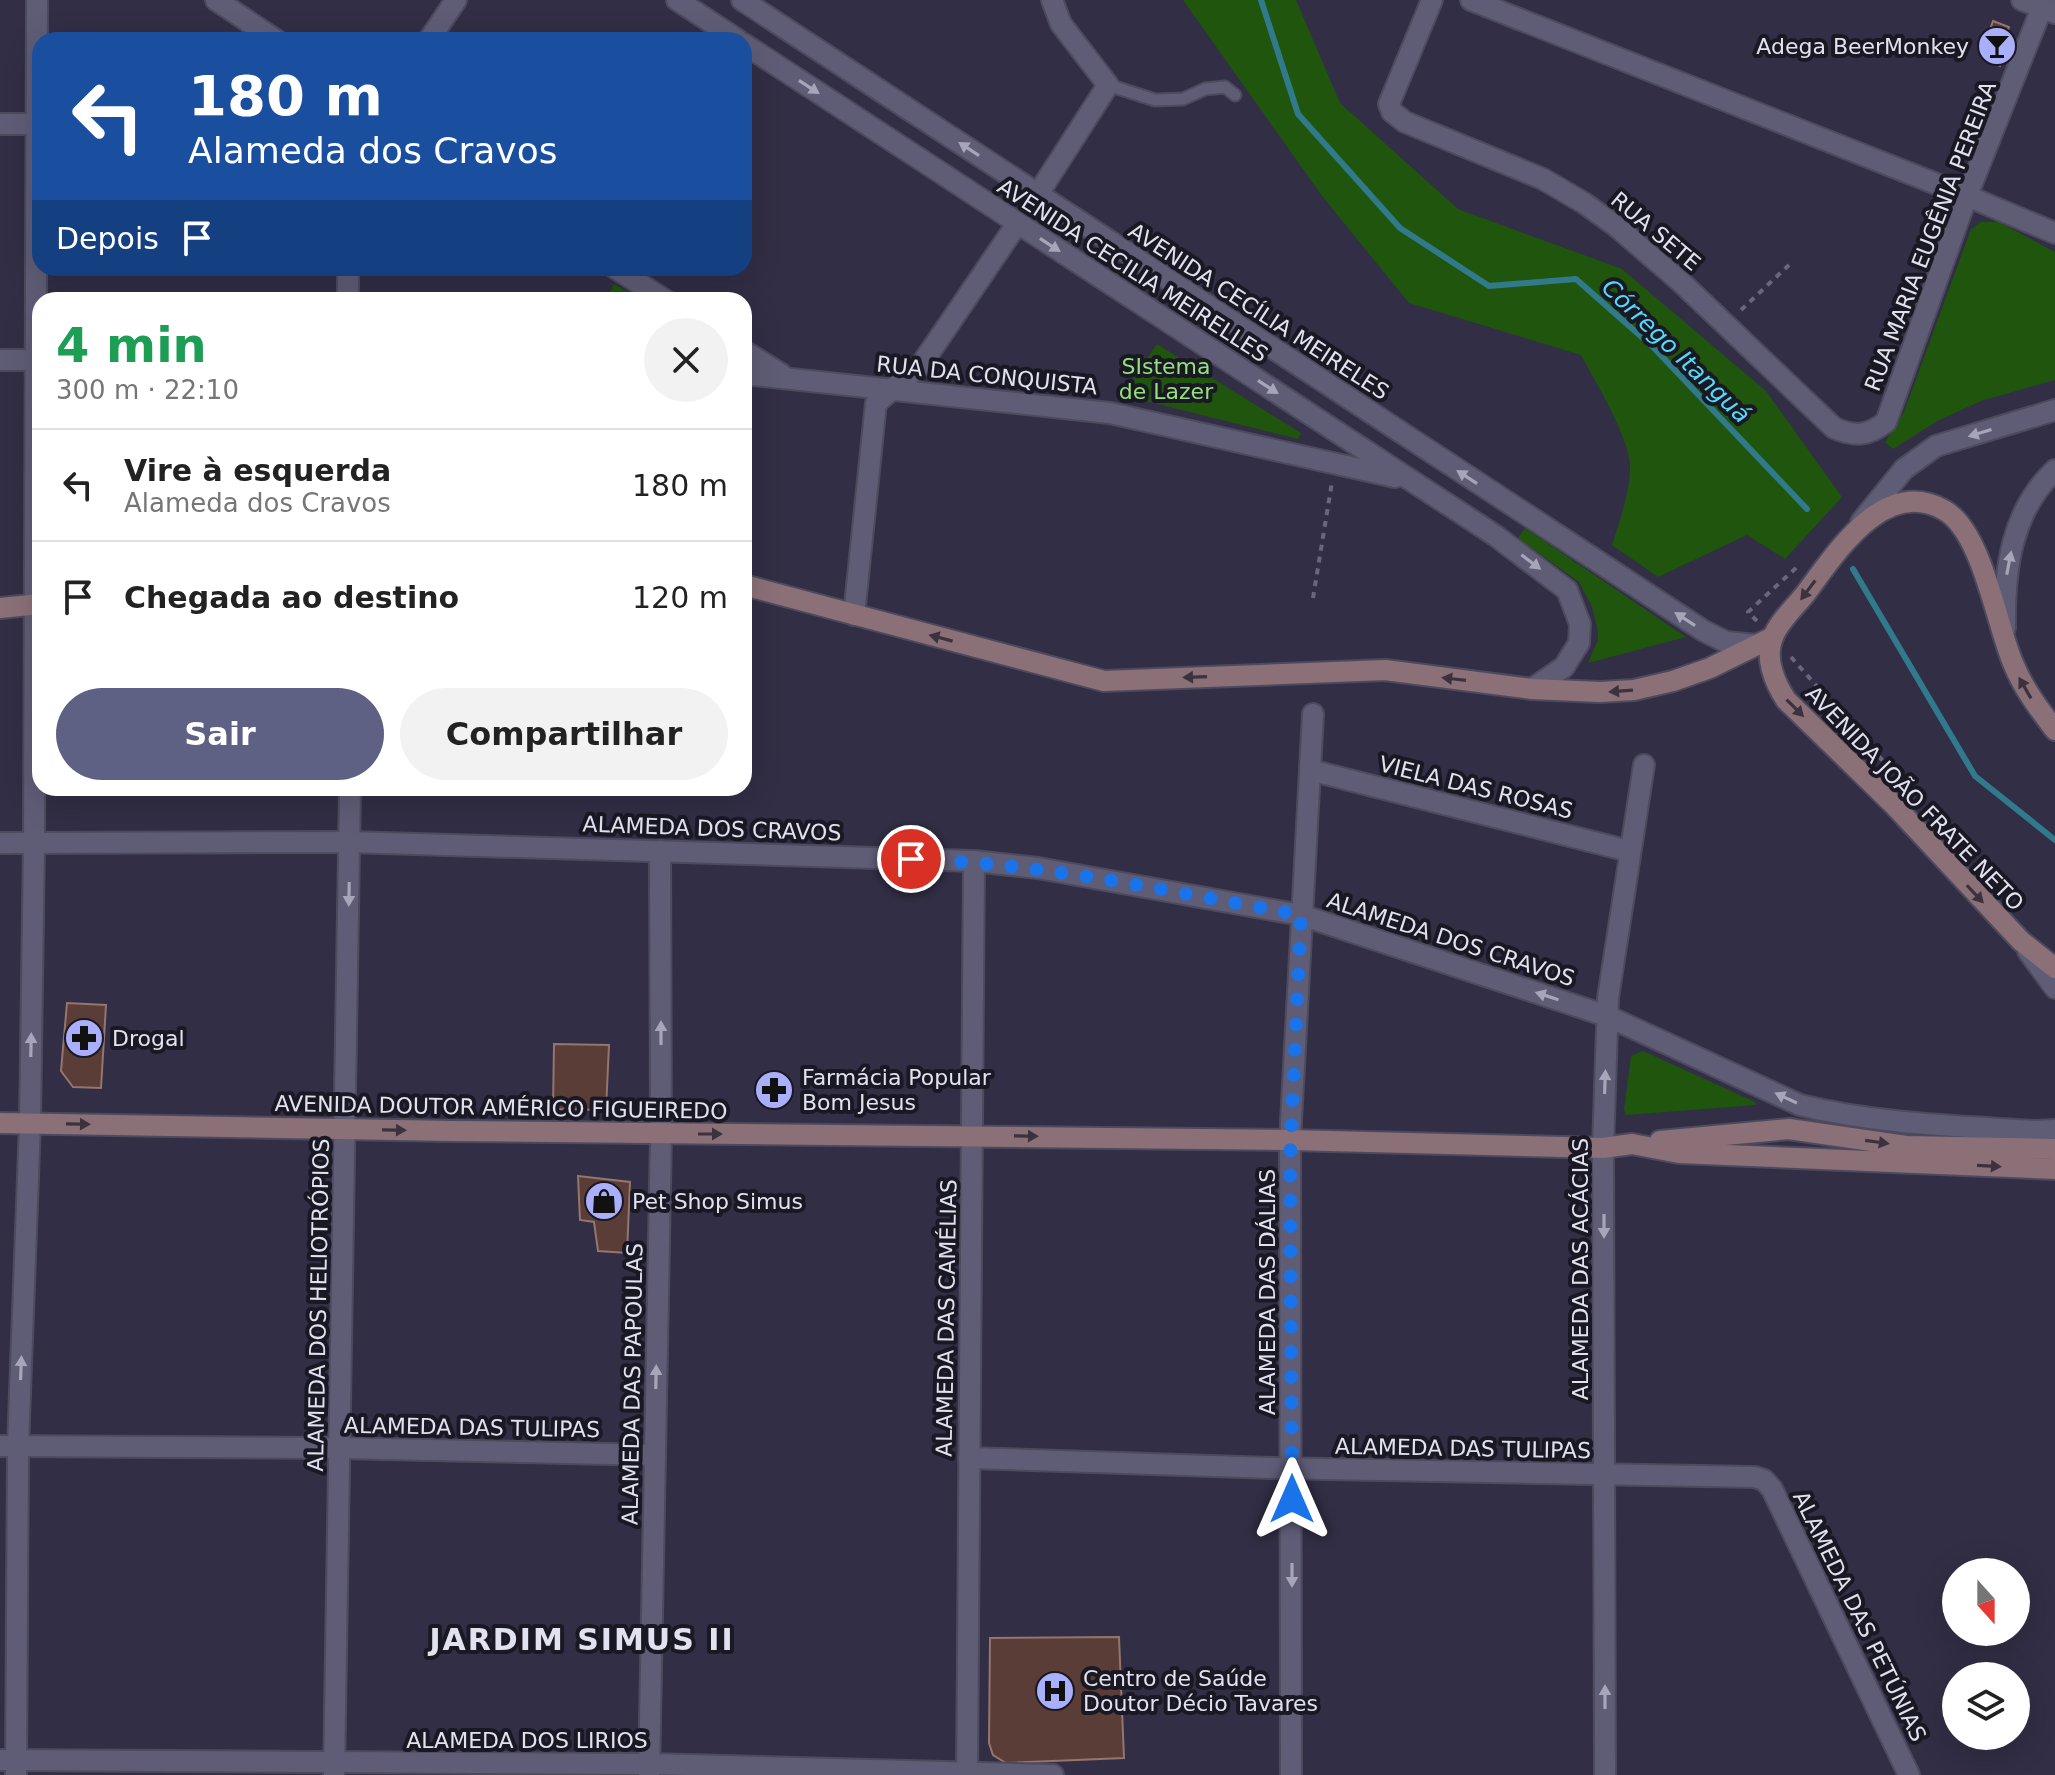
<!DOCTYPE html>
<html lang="pt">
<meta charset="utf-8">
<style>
:root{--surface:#fff;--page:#f2f2f2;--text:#222;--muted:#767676;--line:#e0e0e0;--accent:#5f6184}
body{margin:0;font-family:"DejaVu Sans",sans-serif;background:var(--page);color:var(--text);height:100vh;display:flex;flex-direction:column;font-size:30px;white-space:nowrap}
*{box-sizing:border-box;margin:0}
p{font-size:26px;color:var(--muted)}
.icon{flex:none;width:44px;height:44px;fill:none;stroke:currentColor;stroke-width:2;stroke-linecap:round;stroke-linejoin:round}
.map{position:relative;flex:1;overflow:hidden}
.drawer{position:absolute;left:32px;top:292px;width:720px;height:504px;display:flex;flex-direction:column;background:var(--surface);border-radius:24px;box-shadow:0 8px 32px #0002}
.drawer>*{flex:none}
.top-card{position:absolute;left:32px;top:32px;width:720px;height:244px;border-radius:24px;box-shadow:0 8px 32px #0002;background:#1a4fa0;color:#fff;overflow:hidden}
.needle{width:52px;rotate:159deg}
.buttons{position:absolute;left:1942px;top:1558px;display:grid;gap:16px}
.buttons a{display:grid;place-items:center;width:88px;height:88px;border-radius:50%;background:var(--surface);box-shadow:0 8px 32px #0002;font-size:40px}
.pin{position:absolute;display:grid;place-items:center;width:68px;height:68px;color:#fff;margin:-34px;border:4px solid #fff;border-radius:50%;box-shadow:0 2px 8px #0007}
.me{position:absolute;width:88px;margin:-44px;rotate:0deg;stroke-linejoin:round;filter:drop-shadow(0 0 6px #0008)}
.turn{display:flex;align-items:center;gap:28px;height:168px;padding:0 24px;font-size:36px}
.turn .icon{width:104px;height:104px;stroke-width:2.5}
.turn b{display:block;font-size:56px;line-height:68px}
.then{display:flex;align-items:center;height:76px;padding:0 24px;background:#0003;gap:16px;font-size:30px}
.round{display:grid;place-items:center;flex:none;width:84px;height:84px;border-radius:42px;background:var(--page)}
.head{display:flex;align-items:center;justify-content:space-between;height:136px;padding:0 24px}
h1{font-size:48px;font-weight:800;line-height:60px;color:#1e9e55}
.primary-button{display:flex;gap:16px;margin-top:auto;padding:16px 24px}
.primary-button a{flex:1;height:92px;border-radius:48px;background:var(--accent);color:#fff;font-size:32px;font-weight:800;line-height:92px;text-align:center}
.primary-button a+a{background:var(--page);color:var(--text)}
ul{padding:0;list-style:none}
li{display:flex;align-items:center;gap:24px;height:112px;padding:0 24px;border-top:2px solid var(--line)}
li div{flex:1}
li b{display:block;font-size:30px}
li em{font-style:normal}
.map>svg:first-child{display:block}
</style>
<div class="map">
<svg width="2055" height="1775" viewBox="0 0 2055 1775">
<rect width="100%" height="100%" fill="#312e45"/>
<g fill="#20550d">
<path d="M1183,0h113l44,103 118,106 164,60 144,122 76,106 -57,62 -38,-24 -89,42 -46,-32c8,-26 18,-51 18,-80 -1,-28 -35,-84 -49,-110l-172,-52 -87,-107z"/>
<polygon points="1981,222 1999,222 2055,252 2055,380 1981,401 1939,420 1893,449 1885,442 1904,412 1971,229"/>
<polygon points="614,284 642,300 606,300"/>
<polygon points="1157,344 1301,433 1298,439 1122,395"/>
<polygon points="1525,528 1686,637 1588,663 1598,640 1598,631 1592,607 1579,582 1518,538"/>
<polygon points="1643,1051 1755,1102 1756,1105 1626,1115 1624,1110 1631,1056"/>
</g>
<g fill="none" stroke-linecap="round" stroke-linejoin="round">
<g stroke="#317a8c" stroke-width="6">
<polyline points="1261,0 1298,114 1400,228 1489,286 1576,279 1653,347 1807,509"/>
<polyline points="1853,569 1975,776 2055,840"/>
</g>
</g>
<g fill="#5a3d37" stroke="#95756e" stroke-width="2">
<polygon points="1993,21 2009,27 2002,44 2007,46 2000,66 1985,60 1992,43 1986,41"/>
<polygon points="67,1003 106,1005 101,1088 73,1087 61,1071"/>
<polygon points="554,1044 609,1045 606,1110 553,1109"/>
<polygon points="578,1176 630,1182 627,1253 598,1251 594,1222 580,1220"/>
<polygon points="1119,1637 1124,1758 1006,1763 993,1755 989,1743 990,1638"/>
</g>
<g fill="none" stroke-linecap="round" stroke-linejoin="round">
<g stroke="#4d4a5e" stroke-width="15">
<polyline id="service" points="1108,85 1155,100 1183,99 1205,89 1225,87 1235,95"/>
</g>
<g stroke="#4d4a5e" stroke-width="24">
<g id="minor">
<polyline points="216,0 276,40"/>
<polyline points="677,0 738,40"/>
<polyline points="742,0 1704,631 1726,642 1756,645"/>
<path d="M1432,0l-43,104 3,8 13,10 138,57 41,24 32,23 66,57 152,145c21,9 34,8 52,-6l81,-226 78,-196"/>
<polyline points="1471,0 1967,196 2055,233"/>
<polyline points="2022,0 2055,13"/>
<polyline points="429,40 456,0"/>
<polyline points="744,44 1496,536 1567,590 1580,624 1579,643 1564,667 1532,689"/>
<polyline points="0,124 40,124"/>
<polyline points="1038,194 1108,85 1061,24 1052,0"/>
<polyline points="615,268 665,300"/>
<polyline points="348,300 348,268"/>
<polyline points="744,351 781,374"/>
<polyline points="0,360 40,360"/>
<polyline points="744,374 1110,413 1395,477"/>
<polyline points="854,615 876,403 921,365 1017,224"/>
<polyline points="1310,770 1629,851"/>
<path d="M0,843l350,-1 624,19 64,7 263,47 306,101 193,89c77,19 156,21 235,26l20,-1"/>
<polyline points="2028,951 2055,988"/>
<polyline points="1290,1140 1313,714"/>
<polyline points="1603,1148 1608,998 1644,765"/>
<polyline points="0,1446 338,1448 655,1455"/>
<polyline points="969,1458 1274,1468 1755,1477 1764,1480 1772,1489 1909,1775"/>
<polyline points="0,1760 650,1764 1053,1775"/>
<polyline points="16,1775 18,1446 30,1123 34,843 37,0"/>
<polyline points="334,1775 350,788"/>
<polyline points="649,1775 661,1134 660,851"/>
<polyline points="967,1775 974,861"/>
</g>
</g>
<g stroke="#4d4a5e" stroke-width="24">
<g id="tertiary">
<polyline points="1861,522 1904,469 1936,446 2055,410"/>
<path d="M2005,628c-1,-57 6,-117 50,-158"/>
<polyline points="1290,1140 1291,1775"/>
<polyline points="1603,1148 1605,1775"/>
</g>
</g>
<g stroke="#4d4a5e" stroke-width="24">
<g id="secondary">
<polyline points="744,585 1104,681 1385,670 1532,689 1600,692 1634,690 1673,681 1710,668 1773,637"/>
<polyline points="0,608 40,604"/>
<path d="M2055,730c-16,-21 -32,-42 -42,-67 -17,-40 -31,-132 -69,-153 -60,-34 -108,43 -138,83 -10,13 -27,28 -33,44 -9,21 2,46 13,63l107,104 128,137 34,27"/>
<polyline points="0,1123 453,1131 1290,1140 1603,1148 1632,1144 1679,1153 2055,1169"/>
<polyline points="1660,1141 1789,1129 1906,1146 2055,1149"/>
</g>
</g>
<g stroke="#6a677c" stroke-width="4" stroke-dasharray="6 6" stroke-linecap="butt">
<polyline points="1741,310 1789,265"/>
<polyline points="1313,598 1332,482"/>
<polyline points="1757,621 1748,612 1797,567"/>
<polyline points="1791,657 1891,770"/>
</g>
<use href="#service" stroke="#5f5c76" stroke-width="11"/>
<use href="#minor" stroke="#5f5c76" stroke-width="20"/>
<use href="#tertiary" stroke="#5f5c76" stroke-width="20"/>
<use href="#secondary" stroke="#8b7078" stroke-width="20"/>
</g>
<defs><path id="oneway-solid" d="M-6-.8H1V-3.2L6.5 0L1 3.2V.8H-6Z" transform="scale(2)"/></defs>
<g fill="#a7a5b9">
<use href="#oneway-solid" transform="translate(809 87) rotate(33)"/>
<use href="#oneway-solid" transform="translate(969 149) rotate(-147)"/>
<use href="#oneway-solid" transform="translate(1050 245) rotate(33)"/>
<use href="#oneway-solid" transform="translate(1268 387) rotate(33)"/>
<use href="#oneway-solid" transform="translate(1980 433) rotate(163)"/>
<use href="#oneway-solid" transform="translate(1467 477) rotate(-147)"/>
<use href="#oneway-solid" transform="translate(1531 562) rotate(37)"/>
<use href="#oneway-solid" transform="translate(2009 563) rotate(-79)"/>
<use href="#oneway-solid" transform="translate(1685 619) rotate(-147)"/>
<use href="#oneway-solid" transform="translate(349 894) rotate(91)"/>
<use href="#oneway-solid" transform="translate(1547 996) rotate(-162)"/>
<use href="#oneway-solid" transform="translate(661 1033) rotate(-90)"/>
<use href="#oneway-solid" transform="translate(31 1045) rotate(-89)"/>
<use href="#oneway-solid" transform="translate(1605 1082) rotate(-88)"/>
<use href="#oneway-solid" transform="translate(1786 1098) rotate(-155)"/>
<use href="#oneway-solid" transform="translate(1604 1226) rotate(90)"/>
<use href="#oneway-solid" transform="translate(21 1368) rotate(-88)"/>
<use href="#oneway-solid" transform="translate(656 1377) rotate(-89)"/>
<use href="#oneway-solid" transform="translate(1292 1575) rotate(90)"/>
<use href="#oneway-solid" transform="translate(1605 1697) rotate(-90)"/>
</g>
<g fill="#3b323d">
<use href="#oneway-solid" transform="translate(1808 590) rotate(127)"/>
<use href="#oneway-solid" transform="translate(941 638) rotate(-165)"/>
<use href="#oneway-solid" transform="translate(1195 677) rotate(178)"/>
<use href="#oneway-solid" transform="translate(1454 679) rotate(-173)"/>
<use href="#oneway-solid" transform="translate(2025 688) rotate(-120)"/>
<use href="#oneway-solid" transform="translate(1621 691) rotate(176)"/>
<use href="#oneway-solid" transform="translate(1795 708) rotate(45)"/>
<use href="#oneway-solid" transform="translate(1975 894) rotate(47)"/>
<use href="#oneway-solid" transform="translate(78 1124) rotate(1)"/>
<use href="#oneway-solid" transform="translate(394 1130) rotate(1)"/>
<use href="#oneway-solid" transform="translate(710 1134)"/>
<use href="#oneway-solid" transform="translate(1026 1136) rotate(1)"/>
<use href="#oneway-solid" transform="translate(1877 1142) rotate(8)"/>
<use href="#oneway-solid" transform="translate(1989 1166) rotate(3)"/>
</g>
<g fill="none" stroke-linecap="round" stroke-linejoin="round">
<path stroke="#1a73e8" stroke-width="14" stroke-dasharray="0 25.2" d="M911,859c132,4 261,33 390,56l-11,243 2,341"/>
</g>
<defs>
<g id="bar-disc" transform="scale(2)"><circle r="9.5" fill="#aaaffb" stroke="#191823"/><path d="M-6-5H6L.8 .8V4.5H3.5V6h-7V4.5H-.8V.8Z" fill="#111"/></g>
<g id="pharmacy-disc" transform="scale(2)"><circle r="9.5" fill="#aaaffb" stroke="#191823"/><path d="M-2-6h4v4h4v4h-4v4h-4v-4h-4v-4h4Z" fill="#111"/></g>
<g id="shop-disc" transform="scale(2)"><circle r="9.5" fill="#aaaffb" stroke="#191823"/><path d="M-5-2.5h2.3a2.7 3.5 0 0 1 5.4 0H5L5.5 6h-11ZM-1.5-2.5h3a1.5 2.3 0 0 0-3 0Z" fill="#111"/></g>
<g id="hospital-disc" transform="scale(2)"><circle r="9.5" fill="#aaaffb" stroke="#191823"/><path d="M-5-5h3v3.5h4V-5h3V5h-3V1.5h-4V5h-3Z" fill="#111"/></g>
</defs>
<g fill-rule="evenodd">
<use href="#bar-disc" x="1997" y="46"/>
<use href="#pharmacy-disc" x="84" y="1038"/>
<use href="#pharmacy-disc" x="774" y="1090"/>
<use href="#shop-disc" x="604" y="1201"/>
<use href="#hospital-disc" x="1055" y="1691"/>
</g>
<g text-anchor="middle" stroke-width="8" stroke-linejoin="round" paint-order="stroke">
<g font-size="22" fill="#e2e1f0" stroke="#191823" text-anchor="start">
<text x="1969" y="54" text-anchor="end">Adega BeerMonkey</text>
<text x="112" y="1046">Drogal</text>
<text x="802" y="1085">Farmácia Popular<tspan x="802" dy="25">Bom Jesus</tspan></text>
<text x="632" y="1209">Pet Shop Simus</text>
<text x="1083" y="1686">Centro de Saúde<tspan x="1083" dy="25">Doutor Décio Tavares</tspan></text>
</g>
<g font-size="22" fill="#e2e1f0" stroke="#191823">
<text transform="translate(1656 231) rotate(40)" y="8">RUA SETE</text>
<text transform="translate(1930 236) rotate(-69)" y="8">RUA MARIA EUGÊNIA PEREIRA</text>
<text transform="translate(1133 270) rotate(33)" y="8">AVENIDA CECILIA MEIRELLES</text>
<text transform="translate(1259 311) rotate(33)" y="8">AVENIDA CECÍLIA MEIRELES</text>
<text transform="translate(987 375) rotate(6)" y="8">RUA DA CONQUISTA</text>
<text transform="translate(1476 787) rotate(14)" y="8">VIELA DAS ROSAS</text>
<text transform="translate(1915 798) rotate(46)" y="8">AVENIDA JOÃO FRATE NETO</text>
<text transform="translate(712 828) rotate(2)" y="8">ALAMEDA DOS CRAVOS</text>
<text transform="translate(1451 939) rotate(18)" y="8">ALAMEDA DOS CRAVOS</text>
<text transform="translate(501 1107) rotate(1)" y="8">AVENIDA DOUTOR AMÉRICO FIGUEIREDO</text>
<text transform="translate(1580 1269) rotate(-90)" y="8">ALAMEDA DAS ACÁCIAS</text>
<text transform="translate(1267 1292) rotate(-90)" y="8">ALAMEDA DAS DÁLIAS</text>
<text transform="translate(318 1305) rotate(-89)" y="8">ALAMEDA DOS HELIOTRÓPIOS</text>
<text transform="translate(946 1318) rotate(-89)" y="8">ALAMEDA DAS CAMÉLIAS</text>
<text transform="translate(632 1384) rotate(-89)" y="8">ALAMEDA DAS PAPOULAS</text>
<text transform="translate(472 1427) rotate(1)" y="8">ALAMEDA DAS TULIPAS</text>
<text transform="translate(1463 1448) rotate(1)" y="8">ALAMEDA DAS TULIPAS</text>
<text transform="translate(1860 1616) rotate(64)" y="8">ALAMEDA DAS PETÚNIAS</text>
<text x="527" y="1748">ALAMEDA DOS LIRIOS</text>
</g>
<g font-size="22" fill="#92e27c" stroke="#191823">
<text x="1166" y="374">SIstema<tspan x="1166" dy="25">de Lazer</tspan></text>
</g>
<g font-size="24" font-style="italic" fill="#51dcfd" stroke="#191823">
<text transform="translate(1676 351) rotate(44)" y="8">Córrego Itanguá</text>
</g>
<g font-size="30" font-weight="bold" letter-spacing="2" fill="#e2e1f0" stroke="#191823">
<text x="582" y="1650">JARDIM SIMUS II</text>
</g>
</g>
</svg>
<div class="buttons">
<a><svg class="needle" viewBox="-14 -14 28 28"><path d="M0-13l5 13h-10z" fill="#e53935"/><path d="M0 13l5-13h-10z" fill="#767676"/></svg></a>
<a><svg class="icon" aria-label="layers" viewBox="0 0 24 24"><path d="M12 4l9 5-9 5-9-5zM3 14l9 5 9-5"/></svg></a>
</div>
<div class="pin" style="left:911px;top:859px;background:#d93025"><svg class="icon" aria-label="arrive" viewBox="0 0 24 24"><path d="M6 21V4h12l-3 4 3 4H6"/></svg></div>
<svg class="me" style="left:1292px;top:1499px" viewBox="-20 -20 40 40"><path d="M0-17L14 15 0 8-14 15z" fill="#1a73e8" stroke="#fff" stroke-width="4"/></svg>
<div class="top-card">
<div class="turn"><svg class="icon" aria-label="left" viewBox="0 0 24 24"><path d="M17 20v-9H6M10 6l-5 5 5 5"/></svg><div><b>180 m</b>Alameda dos Cravos</div></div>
<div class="then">Depois<svg class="icon" aria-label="arrive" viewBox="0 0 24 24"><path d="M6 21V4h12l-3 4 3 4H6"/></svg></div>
</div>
<section class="drawer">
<div class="head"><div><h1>4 min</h1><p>300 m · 22:10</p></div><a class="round"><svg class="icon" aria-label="close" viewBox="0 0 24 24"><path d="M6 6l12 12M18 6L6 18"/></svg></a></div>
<ul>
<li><svg class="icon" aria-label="left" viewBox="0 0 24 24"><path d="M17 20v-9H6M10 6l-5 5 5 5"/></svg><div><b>Vire à esquerda</b><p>Alameda dos Cravos</p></div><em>180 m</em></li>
<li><svg class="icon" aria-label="arrive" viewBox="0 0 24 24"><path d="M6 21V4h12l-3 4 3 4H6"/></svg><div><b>Chegada ao destino</b></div><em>120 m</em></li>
</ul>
<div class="primary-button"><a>Sair</a><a>Compartilhar</a></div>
</section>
</div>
